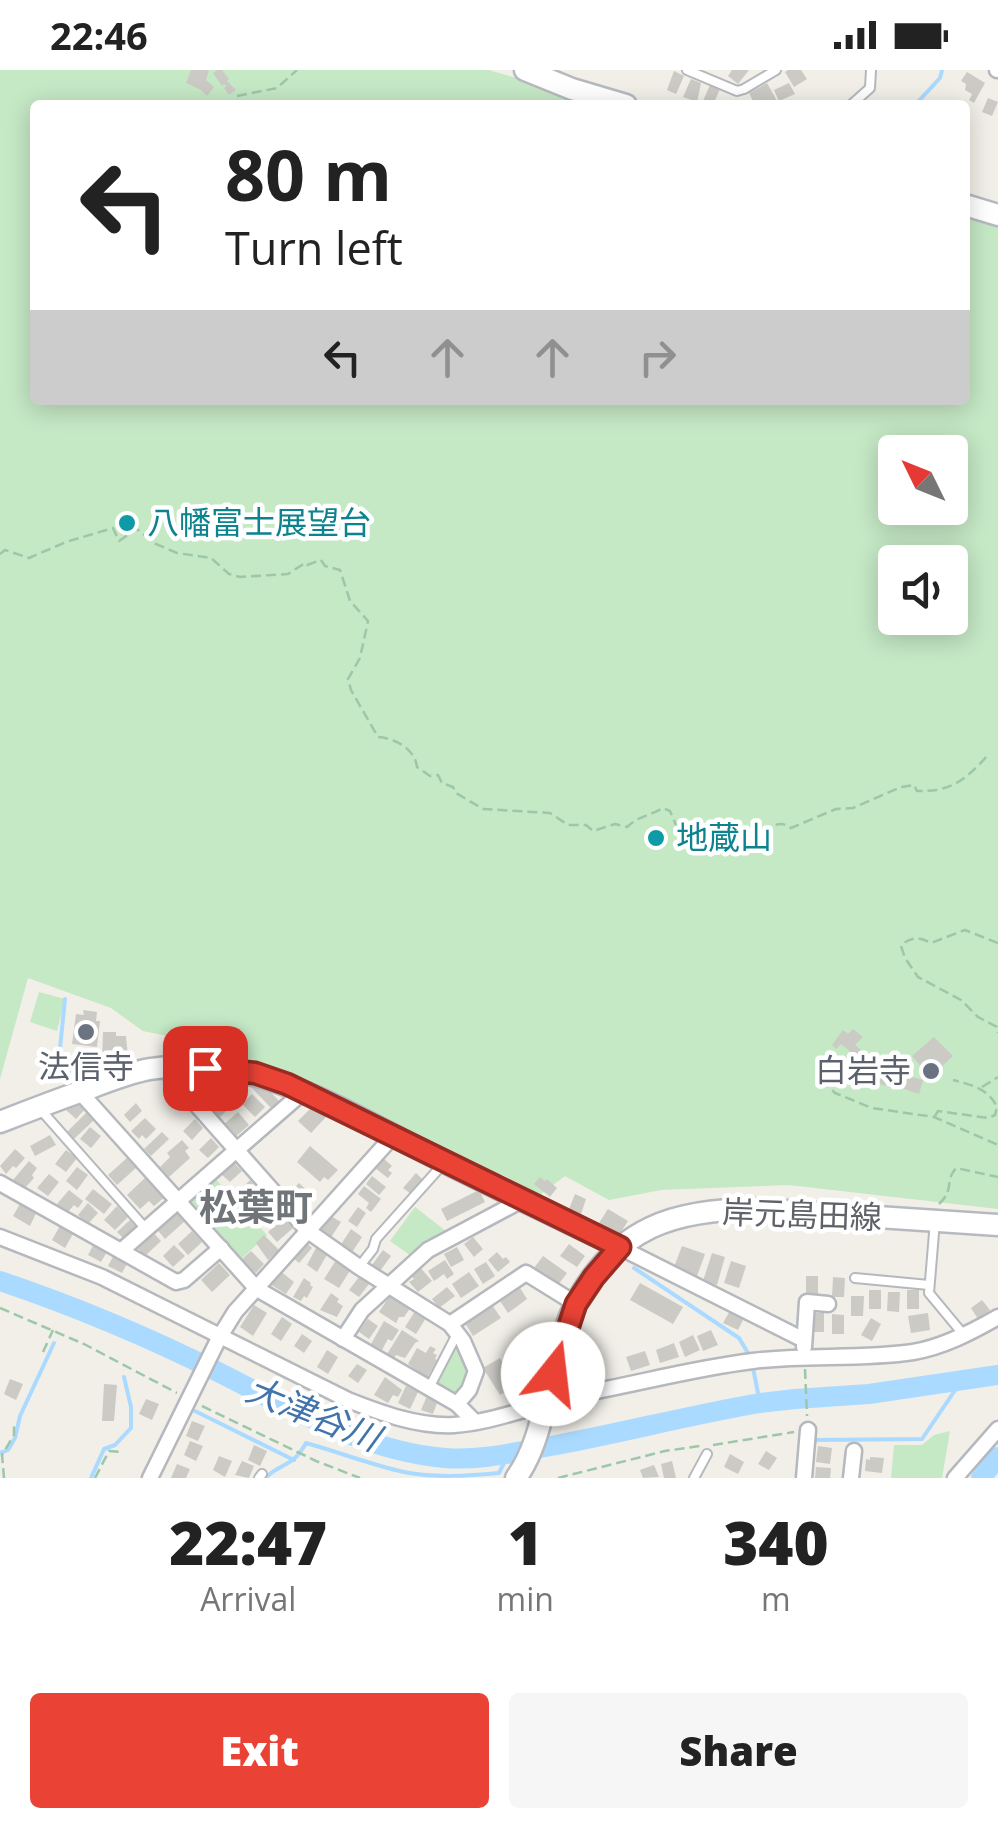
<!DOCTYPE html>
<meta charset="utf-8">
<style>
:root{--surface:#fff;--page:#f6f6f6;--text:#222;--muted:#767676;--accent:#ea4335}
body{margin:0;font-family:"Open Sans","Noto Sans JP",sans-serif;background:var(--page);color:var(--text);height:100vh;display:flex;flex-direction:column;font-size:38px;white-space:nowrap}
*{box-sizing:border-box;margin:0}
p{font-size:32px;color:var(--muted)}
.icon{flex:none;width:55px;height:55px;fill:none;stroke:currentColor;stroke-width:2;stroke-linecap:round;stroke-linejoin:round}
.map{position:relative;height:1408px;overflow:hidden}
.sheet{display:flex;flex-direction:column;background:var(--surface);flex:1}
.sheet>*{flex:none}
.banner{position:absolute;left:30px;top:30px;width:940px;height:305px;border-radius:10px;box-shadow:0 5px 25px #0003;background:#fff;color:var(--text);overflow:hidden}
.needle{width:65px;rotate:313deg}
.buttons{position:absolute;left:878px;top:365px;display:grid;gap:20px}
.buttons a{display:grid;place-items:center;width:90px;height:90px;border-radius:10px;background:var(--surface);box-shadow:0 5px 25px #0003;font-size:50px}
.pin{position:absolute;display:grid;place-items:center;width:85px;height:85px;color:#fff;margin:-42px;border-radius:20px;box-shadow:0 5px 15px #0006}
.me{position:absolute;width:110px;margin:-55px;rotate:16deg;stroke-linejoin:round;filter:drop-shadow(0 0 8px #0008)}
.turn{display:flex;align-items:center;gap:35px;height:210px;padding:0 30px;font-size:45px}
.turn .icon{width:130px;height:130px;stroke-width:2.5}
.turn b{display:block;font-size:70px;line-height:85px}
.lanes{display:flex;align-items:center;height:95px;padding:0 30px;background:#0003;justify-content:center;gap:50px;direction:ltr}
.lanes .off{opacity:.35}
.eta{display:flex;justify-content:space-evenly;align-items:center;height:170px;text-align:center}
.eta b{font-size:60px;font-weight:800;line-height:70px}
.button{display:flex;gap:20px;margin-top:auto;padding:20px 30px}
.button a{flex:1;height:115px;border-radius:10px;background:var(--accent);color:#fff;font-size:40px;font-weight:800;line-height:115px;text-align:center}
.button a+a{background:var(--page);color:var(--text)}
.status{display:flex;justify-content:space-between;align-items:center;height:70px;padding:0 50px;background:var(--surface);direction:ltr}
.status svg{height:28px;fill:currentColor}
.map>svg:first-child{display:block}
</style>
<div class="status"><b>22:46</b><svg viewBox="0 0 49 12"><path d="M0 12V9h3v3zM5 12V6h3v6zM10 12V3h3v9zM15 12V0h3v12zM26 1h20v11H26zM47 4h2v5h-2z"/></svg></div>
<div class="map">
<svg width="998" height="1408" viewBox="0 0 998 1408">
<rect width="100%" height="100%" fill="#f1efe8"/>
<g fill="#c5e8c5" fill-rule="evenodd">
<path d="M0,0h489l120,35h-574v295h930v-185l33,8v986l-209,-24 -128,5 -52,10 -44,-24 -25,19 -37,-20 -13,-2 -71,-37 -86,-40 -103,-33 -48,-24 -39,-8 -32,-23 -83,-30 -28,101zM895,382h55v56h-55zM895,492h55v56h-55z"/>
<polygon points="39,922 65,929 57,961 30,952"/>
<polygon points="214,1107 267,1165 239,1191 187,1130"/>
<polygon points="415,1137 451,1165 414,1188 390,1171"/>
<polygon points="454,1276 459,1279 471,1301 460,1326 435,1317"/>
<polygon points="950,1361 942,1408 891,1408 894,1375 922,1375 934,1365"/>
</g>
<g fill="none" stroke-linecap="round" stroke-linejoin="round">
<g stroke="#aadaff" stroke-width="4">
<polyline points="915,35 940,8 942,0"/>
<polyline points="65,929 60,978 76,1010 91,1003 124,996"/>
<polyline points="634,1198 739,1268 751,1288"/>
<polyline points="753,1298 760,1333"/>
<polyline points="195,1341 294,1390"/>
<polyline points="813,1379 815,1370 922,1369 962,1310"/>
<polyline points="0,1383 8,1380 15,1368 20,1346 54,1273"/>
<polyline points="91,1408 104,1379 115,1375 131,1358 131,1337 124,1307"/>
<path d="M265,1408c19,-17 27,-10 41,-35 33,9 65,22 98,29 31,6 63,4 95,1l10,-20"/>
</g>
<g stroke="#aadaff" stroke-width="20">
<path d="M0,1211c74,25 148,56 218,91 70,35 148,80 227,86 35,3 71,-6 106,-12 70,-13 139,-31 209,-43l35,-4 74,-5 129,-19"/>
<polyline points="981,1408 998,1387"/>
</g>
</g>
<g fill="#cccac5">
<polygon points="191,0 209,0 206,10 214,17 207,26 201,20 186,13"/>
<polygon points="217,0 222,0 229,9 227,11 236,20 229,25 224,18 226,16 224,14 222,16 213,3"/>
<polygon points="732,0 749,0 738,14 728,6"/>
<polygon points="788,0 801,0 807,9 794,17 785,2"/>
<polygon points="674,1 684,6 676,24 667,20"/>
<polygon points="967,2 985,13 974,33 969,30 972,24 965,20 966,14 961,11"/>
<polygon points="691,9 701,13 697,32 683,27"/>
<polygon points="767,13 777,31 769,35 766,35 764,32 755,35 749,23"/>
<polygon points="789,13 795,24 779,31 774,20"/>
<polygon points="710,15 720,19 713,35 707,35 702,33"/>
<polygon points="988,28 998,32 992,46 982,42"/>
<polygon points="83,940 97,942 96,951 100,951 97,977 72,974 76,944 84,945"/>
<polygon points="853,959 863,967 855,975 876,993 872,998 893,1008 892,1013 887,1011 885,1016 861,1006 844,988 850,981 841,974 836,979 832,975 843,960 848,964"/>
<polygon points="103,962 116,962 116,966 126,966 128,987 109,987 109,992 102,992"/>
<polygon points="934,967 953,986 930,1007 912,986"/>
<polygon points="908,1006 923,1010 919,1024 904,1019"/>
<polygon points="258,1008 279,1031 271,1038 250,1016"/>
<polygon points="252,1024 265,1037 255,1047 242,1034"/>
<polygon points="222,1028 230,1037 220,1047 212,1039"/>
<polygon points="76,1029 86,1038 76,1049 66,1040"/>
<polygon points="136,1033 142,1041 130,1052 124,1045"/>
<polygon points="314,1035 326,1047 311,1063 298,1051"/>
<polygon points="87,1042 94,1050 74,1069 67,1062"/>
<polygon points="238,1042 249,1055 234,1068 222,1056"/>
<polygon points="145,1048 156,1059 146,1069 142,1065 139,1069 131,1061"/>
<polygon points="195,1049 203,1058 192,1070 183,1061"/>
<polygon points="90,1057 101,1066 91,1078 80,1069"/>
<polygon points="162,1062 169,1069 151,1086 144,1079"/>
<polygon points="50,1065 56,1075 35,1086 30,1076"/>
<polygon points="211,1068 219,1077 208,1088 199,1080"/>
<polygon points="182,1070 189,1078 185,1081 190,1088 169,1107 160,1097 170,1087 167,1083"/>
<polygon points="310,1076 338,1100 328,1110 324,1107 320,1112 297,1092"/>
<polygon points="15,1079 25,1088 16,1098 13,1096 6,1104 0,1096"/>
<polygon points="66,1080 77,1088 66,1102 55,1094"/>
<polygon points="128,1087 137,1097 117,1115 108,1105"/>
<polygon points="383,1088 392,1096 388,1100 392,1103 388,1108 375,1098"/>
<polygon points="29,1091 37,1098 32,1105 34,1108 24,1119 13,1110"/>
<polygon points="233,1092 242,1101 230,1112 221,1104"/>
<polygon points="77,1097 88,1105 77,1120 66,1111"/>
<polygon points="416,1103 423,1110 411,1124 403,1118"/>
<polygon points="49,1104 59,1112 48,1126 37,1118"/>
<polygon points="147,1106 166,1126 154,1136 149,1131 140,1139 127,1125"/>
<polygon points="372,1106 386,1117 379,1125 366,1114"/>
<polygon points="540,1107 545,1111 547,1109 557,1118 550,1127 534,1114"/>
<polygon points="250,1110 258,1119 247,1131 238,1122"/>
<polygon points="299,1113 314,1127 311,1130 307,1127 293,1138 284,1129"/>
<polygon points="364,1116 381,1129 371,1142 366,1138 369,1133 358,1124"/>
<polygon points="93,1119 112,1134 104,1144 85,1129"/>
<polygon points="69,1120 83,1131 78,1138 74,1135 67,1143 57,1134"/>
<polygon points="479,1120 485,1132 447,1151 441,1139"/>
<polygon points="575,1124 586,1129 581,1144 569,1139"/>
<polygon points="268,1129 277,1137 265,1149 256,1140"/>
<polygon points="21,1132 37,1141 30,1156 13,1146"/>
<polygon points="88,1133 98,1143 88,1154 78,1145"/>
<polygon points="117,1136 128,1147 115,1160 104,1150"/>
<polygon points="358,1137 366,1143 357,1157 348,1151"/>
<polygon points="174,1139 185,1151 165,1169 155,1157"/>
<polygon points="608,1139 628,1151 619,1165 599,1153"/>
<polygon points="329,1145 341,1152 330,1169 318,1161"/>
<polygon points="284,1148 293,1158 277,1172 268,1162"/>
<polygon points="130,1150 137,1157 124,1169 117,1162"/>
<polygon points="61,1154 74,1162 65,1178 52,1170"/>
<polygon points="351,1159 362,1167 351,1184 340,1176"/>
<polygon points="152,1161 161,1171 145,1186 135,1176"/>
<polygon points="192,1161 202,1172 188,1185 178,1174"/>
<polygon points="264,1165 279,1180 268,1190 256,1173"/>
<polygon points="473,1167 483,1179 474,1187 464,1174"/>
<polygon points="95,1172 108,1180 101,1192 88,1185"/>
<polygon points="306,1172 312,1178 299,1193 292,1187"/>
<polygon points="569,1174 585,1186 577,1197 560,1186"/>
<polygon points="174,1175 185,1186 173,1197 163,1186"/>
<polygon points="317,1176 328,1183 317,1202 307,1195"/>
<polygon points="682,1176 705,1184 697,1206 674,1197"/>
<polygon points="457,1177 464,1190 451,1197 444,1184"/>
<polygon points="383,1180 391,1186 380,1201 372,1195"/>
<polygon points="251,1181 264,1194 256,1203 241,1190"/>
<polygon points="497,1182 503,1189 506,1187 510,1192 498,1202 488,1190"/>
<polygon points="115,1183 129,1190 122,1203 108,1196"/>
<polygon points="712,1183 725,1187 717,1215 703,1211"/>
<polygon points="543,1186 567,1203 558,1215 534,1198"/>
<polygon points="336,1190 351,1199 339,1218 324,1209"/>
<polygon points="445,1190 454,1204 447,1209 444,1204 434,1211 428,1201"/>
<polygon points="731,1191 746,1196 739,1218 724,1213"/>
<polygon points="486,1192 495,1206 483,1214 474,1199"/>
<polygon points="219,1193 230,1205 212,1222 201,1210"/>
<polygon points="419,1196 432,1211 418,1222 409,1212 414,1209 410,1204"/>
<polygon points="279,1200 294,1212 286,1224 270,1214"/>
<polygon points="469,1202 479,1216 461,1228 452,1214"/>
<rect x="806" y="1206" width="12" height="19"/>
<polygon points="359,1207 369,1214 359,1227 349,1220"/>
<polygon points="833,1207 845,1208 844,1227 832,1227"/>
<polygon points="304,1208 311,1213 310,1215 313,1217 307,1228 304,1226 301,1231 293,1227"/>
<polygon points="640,1213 683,1237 673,1254 630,1230"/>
<polygon points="447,1217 455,1226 439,1238 432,1229"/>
<polygon points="520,1218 527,1229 508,1243 500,1231"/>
<rect x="869" y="1220" width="12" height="19"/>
<rect x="907" y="1220" width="12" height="19"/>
<polygon points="888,1222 900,1222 899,1242 887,1241"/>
<polygon points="331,1223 339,1229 337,1232 343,1236 337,1247 320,1240"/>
<polygon points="391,1224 411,1237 404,1247 399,1247 396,1253 379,1242"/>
<polygon points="851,1226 864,1226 863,1246 851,1246"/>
<polygon points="982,1230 990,1240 978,1249 971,1238"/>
<polygon points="254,1235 267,1243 253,1266 240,1257"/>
<polygon points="492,1235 501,1248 473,1266 465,1253"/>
<polygon points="731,1239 745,1246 738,1260 723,1253"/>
<polygon points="415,1241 426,1248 416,1264 405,1257"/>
<rect x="812" y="1243" width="12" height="19"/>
<polygon points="928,1243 930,1260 911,1263 908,1246"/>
<polygon points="832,1244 844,1245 844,1264 832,1264"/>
<polygon points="282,1247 292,1254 281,1271 271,1264"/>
<polygon points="871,1248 881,1254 872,1271 861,1265"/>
<polygon points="368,1249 378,1256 369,1269 359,1262"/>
<polygon points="384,1251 399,1260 392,1271 388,1269 382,1280 371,1274"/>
<polygon points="402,1260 419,1271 415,1273 405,1288 396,1285 394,1288 387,1284"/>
<polygon points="711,1260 718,1275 703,1281 697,1266"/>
<polygon points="302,1264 312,1271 304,1283 294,1276"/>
<polygon points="693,1265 700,1280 685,1287 679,1272"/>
<polygon points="586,1273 599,1278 589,1305 575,1299"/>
<polygon points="674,1273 679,1287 660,1293 656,1280"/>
<polygon points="430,1276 436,1279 433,1283 437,1285 435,1289 437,1290 427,1308 408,1294 417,1278 426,1283"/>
<polygon points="327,1280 338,1287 328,1304 317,1297"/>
<polygon points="645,1281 650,1295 631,1301 626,1287"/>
<polygon points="500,1288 516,1315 500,1325 483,1298"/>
<polygon points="357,1294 367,1300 358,1313 348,1306"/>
<polygon points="385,1307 402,1320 398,1327 393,1325 388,1333 374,1325"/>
<polygon points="10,1309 23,1314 16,1330 4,1324"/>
<polygon points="104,1314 117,1315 114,1351 102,1351"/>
<polygon points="406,1316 418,1322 410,1339 398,1333"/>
<polygon points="427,1326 438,1330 433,1344 421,1340"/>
<polygon points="146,1329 159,1334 152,1350 139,1344"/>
<polygon points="192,1351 205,1356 198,1371 186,1366"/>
<polygon points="190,1371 203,1376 196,1391 184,1385"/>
<polygon points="254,1375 267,1381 260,1396 248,1390"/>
<polygon points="818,1376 832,1378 830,1394 816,1392"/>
<polygon points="766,1381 777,1388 769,1400 758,1394"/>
<polygon points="730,1384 744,1392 738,1404 724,1397"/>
<polygon points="219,1386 232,1391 225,1407 213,1400"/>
<polygon points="870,1387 884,1388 882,1403 865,1401 866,1389 870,1390"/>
<polygon points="242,1391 254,1396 249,1408 235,1405"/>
<polygon points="672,1391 676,1408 664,1408 661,1394"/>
<polygon points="177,1394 190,1399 186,1408 171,1408"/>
<polygon points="654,1395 659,1407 643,1408 640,1400"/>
<polygon points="816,1397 831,1398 830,1408 815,1408"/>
</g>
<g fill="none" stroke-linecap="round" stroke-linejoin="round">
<g stroke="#b5b8bc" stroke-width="12">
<g id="lane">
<polyline points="687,0 737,21 744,19 776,0"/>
<polyline points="851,35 870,18 871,0"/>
<polyline points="40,1039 146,1159"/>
<polyline points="935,1151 929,1223 963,1264"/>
<polyline points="359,1197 373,1179 376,1169 444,1093"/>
<polyline points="855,1208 929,1215"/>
<polyline points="429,1318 457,1264"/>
<polyline points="259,1408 262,1404"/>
<polyline points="694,1408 707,1384"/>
</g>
</g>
<g stroke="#b5b8bc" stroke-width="19">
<g id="street">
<polyline points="997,0 998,0"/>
<polyline points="164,998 308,1161 359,1197 450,1254 463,1271 476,1301 469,1320 457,1334 475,1352"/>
<polyline points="80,1022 257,1219 457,1334"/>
<polyline points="0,1113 176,1212 184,1210 221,1178"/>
<path d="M0,1167l102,40 246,123c33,13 70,27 106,25 30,-2 62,-13 91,-21"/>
<polyline points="619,1177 804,1270"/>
<polyline points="121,1181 303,1022"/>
<polyline points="450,1254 526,1203 576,1234"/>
<polyline points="343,1269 362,1240 428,1180 522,1130"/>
<polyline points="804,1277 807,1232 828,1234"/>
<path d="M557,1328c66,-10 129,-29 196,-37 53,-7 107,-1 160,-9 30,-5 59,-20 85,-35"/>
<polyline points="150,1408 219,1268 235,1242 393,1066"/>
<polyline points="804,1408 808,1360"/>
<polyline points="851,1408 854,1381"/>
<polyline points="955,1408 998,1359"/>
</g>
</g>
<g stroke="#b6babf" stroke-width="25">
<g id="secondary">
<polyline points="525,0 572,19 626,35"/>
<polyline points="965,135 998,145"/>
<path d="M0,1052c28,-11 57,-22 85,-32 21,-8 43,-17 65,-21 106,-17 195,43 285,88 61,31 123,60 184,90"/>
<path d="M516,1408c21,-29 27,-67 36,-101 7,-25 12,-51 24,-74 41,-76 99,-94 181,-94l241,16"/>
</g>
</g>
<g stroke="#9cc7a9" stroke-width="2.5" stroke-dasharray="10 5" stroke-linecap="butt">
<polyline points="237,26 277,18 297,0"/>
<path d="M0,484l5,-4 24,8 37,-16 47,-14 6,13 18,-12 19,15 21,9 34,5 18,16 11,3 48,-3 17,-11 2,2 14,-5 4,6 15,4 10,31 18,20 -8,37 -12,21 3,11 27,47c17,1 37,12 39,30l13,9 8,-1 4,8 11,4 3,6 27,16 67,4 18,12h18l7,6 22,-7 12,3c10,-10 24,-12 36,-19l7,3 8,19 8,9 23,-1 12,-11 17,3 2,3c7,-1 16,-1 23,-3 11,-4 17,-10 28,-2l45,-19 17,-1 48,-21 13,-2 3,6c35,1 49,-12 71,-36"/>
<path d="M998,873l-33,-13 -34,13c-11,-6 -21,-7 -30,3l4,12 13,19 43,23 17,17 19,10 1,6"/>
<polyline points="830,983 820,996 822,1010 835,1023 872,1038 934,1047 998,1075"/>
<polyline points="982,1017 998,1007"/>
<path d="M935,1046l3,-5 50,7 7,-3 2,-8c-9,-19 -26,-22 -44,-27"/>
<path d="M939,1134c16,-15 5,-22 17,-36l42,9"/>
<polyline points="0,1238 84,1274 177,1323"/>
<polyline points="43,1282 53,1260"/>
<polyline points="805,1299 807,1346"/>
<polyline points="202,1336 316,1391 360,1408"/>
<polyline points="713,1375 794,1362"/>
<polyline points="4,1408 2,1385 14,1365 14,1354"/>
<polyline points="95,1408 109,1381 120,1382"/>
<polyline points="558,1408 665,1381 700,1376"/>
</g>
<use href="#lane" stroke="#fff" stroke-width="8"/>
<use href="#street" stroke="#fff" stroke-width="14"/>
<use href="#secondary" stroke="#fff" stroke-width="20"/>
</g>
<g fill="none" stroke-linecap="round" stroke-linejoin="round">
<g stroke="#982c22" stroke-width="25">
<polyline id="route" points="205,998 255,1003 287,1014 620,1177 594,1207 576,1234 553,1304"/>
</g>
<use href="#route" stroke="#ea4335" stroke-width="18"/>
</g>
<g fill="#0f9aa8" stroke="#fff" stroke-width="4">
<circle cx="127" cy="453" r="10"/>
<circle cx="656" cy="768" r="10"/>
</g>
<g fill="#6b7280" stroke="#fff" stroke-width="4">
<circle cx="86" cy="962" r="10"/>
<circle cx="931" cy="1001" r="10"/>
</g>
<g text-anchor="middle" stroke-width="9" stroke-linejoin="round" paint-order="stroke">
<g font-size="32" fill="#0d838f" stroke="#fff" text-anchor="start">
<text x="147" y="464">八幡富士展望台</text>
<text x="676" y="779">地蔵山</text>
</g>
<g font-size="32" fill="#5b616d" stroke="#fff">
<text x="86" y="1008">法信寺</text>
<text x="911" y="1012" text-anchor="end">白岩寺</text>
</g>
<g font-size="32" fill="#5f6368" stroke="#fff">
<text transform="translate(802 1145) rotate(2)" y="11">岸元島田線</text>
</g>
<g font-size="35" font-style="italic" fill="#4174aa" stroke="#fff">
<text transform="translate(313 1344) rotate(22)" y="12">大津谷川</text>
</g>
<g font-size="38" font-weight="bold" fill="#70757a" stroke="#fff">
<text x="256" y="1151">松葉町</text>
</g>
</g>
</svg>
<div class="buttons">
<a><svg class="needle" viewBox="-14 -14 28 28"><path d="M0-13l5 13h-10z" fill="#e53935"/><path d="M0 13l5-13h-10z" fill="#767676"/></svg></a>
<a><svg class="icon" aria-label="sound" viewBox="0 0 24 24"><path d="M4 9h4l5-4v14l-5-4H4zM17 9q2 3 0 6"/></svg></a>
</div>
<div class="pin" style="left:205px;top:998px;background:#d93025"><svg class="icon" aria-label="arrive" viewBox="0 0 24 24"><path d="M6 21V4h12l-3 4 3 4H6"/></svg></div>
<svg class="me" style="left:553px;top:1304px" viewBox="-20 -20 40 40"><circle r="19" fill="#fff"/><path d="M0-13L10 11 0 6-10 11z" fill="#ea4335"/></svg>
<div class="banner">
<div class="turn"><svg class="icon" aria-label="left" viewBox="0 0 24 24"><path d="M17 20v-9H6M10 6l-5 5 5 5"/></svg><div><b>80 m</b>Turn left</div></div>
<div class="lanes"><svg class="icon" aria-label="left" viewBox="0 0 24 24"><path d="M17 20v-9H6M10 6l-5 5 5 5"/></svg><svg class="icon off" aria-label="ahead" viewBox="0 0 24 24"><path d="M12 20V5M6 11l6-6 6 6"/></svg><svg class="icon off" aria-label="ahead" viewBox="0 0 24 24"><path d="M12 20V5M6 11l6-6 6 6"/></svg><svg class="icon off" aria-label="right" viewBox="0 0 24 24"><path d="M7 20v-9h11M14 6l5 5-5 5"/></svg></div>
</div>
</div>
<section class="sheet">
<div class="eta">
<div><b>22:47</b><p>Arrival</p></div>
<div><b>1</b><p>min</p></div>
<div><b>340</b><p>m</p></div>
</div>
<div class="button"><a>Exit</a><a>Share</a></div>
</section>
